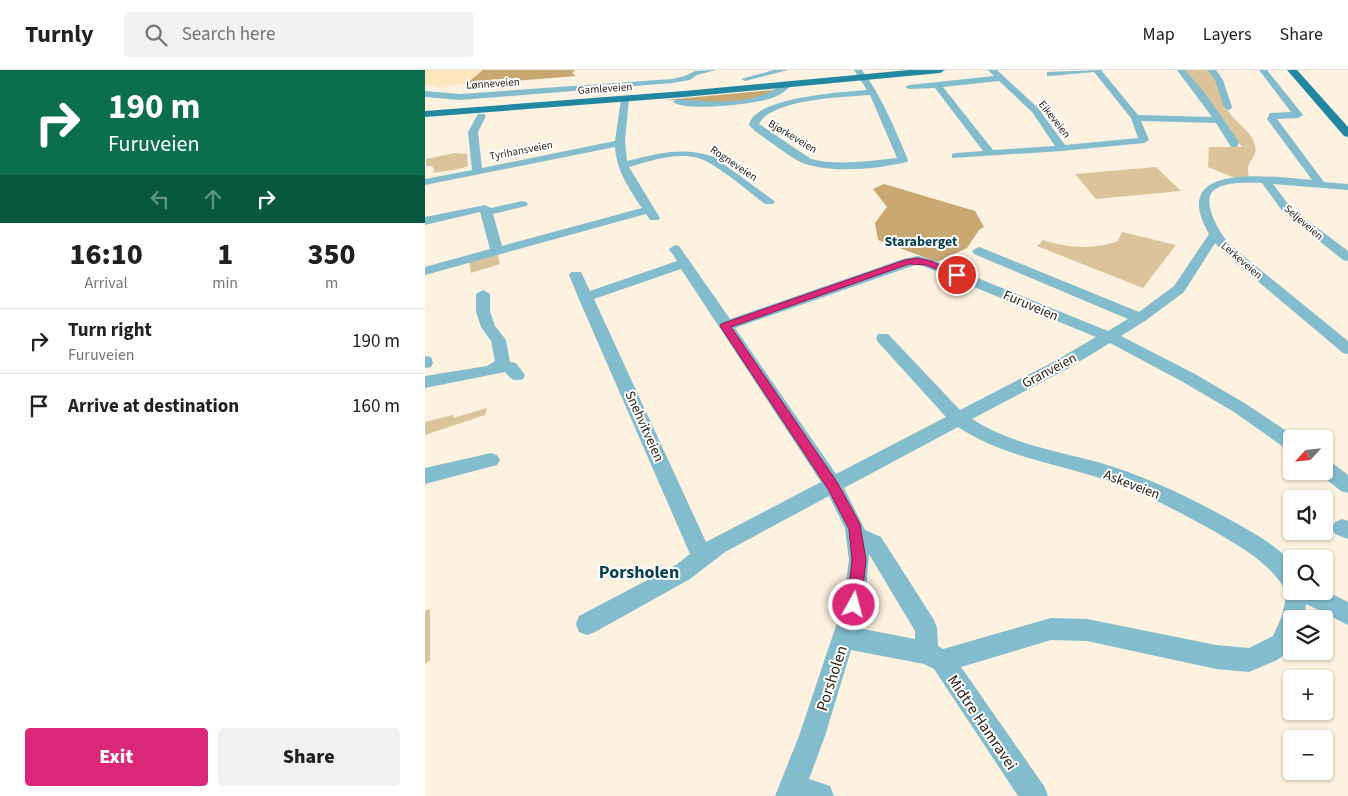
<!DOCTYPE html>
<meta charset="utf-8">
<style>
:root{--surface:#fff;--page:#f2f2f2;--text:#202124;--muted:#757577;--line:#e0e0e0;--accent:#db2777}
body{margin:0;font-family:"Source Sans 3",sans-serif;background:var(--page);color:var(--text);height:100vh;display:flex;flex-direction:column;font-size:19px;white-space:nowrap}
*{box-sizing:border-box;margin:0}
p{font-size:16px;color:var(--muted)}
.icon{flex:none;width:28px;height:28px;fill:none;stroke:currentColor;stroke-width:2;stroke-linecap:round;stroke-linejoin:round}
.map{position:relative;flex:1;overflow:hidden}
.side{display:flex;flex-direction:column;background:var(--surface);width:425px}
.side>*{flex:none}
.hud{background:#0b6e4f;color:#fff;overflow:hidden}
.needle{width:32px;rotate:243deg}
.tools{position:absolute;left:858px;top:360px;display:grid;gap:10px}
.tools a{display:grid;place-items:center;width:50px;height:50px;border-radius:5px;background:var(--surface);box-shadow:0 1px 4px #0004;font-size:25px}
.pin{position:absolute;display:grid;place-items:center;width:42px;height:42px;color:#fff;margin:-21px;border:2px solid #fff;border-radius:50%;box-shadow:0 1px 5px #0007}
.me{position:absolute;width:55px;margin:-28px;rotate:7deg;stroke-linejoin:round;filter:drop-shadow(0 0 4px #0008)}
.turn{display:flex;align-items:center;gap:18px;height:105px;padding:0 25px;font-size:22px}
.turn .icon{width:65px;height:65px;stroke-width:2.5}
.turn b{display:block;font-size:35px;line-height:42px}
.lanes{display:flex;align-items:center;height:48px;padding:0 25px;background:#0003;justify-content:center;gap:25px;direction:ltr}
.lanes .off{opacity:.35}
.eta{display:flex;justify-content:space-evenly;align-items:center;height:85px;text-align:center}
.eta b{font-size:30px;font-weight:800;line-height:35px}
.action{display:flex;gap:10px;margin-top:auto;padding:10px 25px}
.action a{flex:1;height:58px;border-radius:5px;background:var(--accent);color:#fff;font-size:20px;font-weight:800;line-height:58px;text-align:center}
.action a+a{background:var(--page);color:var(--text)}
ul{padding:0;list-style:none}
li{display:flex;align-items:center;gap:15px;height:65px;padding:0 25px;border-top:1px solid var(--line)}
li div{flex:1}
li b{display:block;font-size:19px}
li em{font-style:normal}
header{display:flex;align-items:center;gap:30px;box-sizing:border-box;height:70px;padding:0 25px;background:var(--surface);border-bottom:1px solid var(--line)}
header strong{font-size:24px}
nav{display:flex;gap:28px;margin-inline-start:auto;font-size:18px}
.search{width:350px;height:45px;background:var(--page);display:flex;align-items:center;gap:12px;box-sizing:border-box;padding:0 18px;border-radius:5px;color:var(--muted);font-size:19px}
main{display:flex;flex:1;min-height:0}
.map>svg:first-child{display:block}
</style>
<header>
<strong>Turnly</strong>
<div class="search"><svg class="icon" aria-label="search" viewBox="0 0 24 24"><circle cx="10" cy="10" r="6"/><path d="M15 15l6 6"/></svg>Search here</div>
<nav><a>Map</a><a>Layers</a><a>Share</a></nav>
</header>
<main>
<section class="side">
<div class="hud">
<div class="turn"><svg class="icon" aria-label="right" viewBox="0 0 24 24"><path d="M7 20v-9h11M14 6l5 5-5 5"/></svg><div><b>190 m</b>Furuveien</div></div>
<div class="lanes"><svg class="icon off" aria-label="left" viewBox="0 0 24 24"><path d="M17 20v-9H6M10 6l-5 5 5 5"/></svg><svg class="icon off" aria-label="ahead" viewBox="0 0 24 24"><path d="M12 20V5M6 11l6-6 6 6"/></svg><svg class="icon" aria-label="right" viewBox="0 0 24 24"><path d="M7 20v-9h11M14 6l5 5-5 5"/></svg></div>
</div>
<div class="eta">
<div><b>16:10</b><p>Arrival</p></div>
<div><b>1</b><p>min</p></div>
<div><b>350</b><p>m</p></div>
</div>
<ul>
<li><svg class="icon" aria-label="right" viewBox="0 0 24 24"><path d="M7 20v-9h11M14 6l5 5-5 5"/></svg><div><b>Turn right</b><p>Furuveien</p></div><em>190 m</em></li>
<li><svg class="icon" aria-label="arrive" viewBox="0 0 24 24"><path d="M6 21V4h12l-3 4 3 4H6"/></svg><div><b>Arrive at destination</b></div><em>160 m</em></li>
</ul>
<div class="action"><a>Exit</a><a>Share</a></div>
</section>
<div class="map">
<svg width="923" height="726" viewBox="0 0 923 726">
<rect width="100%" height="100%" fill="#fdf1df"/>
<polygon fill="#fee6c1" points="0,0 85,0 64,9 15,18 7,15 0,16"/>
<g fill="#dbc39c">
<path d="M757,0h28c10,11 10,26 17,39 8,14 24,21 28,36 3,10 -5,14 -7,22 -1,3 1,8 1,11h-14l-27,-11 1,-20h33z"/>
<polygon points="30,83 42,84 43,96 34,99 8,103 9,99 7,96 1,96 1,89"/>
<polygon points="731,97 756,121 671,129 650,104"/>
<path d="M697,162l54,13 -33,43 -106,-42 6,-6c24,8 51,10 75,1z"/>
<polygon points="73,185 75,194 46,203 44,192"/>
<polygon points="62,338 60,345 0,365 0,352 28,345 28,348"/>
<polygon points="5,539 5,590 0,594 0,541"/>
</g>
<g fill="#c8a771">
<polygon points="58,0 150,0 147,3 151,6 40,15"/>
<path d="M357,19c-26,11 -58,15 -86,13 -10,-1 -20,-2 -31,-2z"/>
<polygon points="459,114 550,141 559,157 554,160 542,178 512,192 453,170 450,153 462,137 448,119"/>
</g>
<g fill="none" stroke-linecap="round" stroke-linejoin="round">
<g fill="#83bccd" fill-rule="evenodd">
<polygon points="291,0 272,5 265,10 247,13 35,30 0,27 0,21 35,24 247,9 260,6 270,1"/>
<polygon points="349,0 363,0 320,11 316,9"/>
<path d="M429,0h8c20,27 33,59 46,90l-1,2c-29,7 -73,11 -102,2 -15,-6 -35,-23 -49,-32l-7,-7c4,-28 95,-33 118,-35zM445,25l27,63c-29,3 -58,8 -86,1l-52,-35c12,-25 85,-27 111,-29z"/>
<path d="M563,0h9l41,38 27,37 73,-7 -7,-20 -37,-46 -44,4h-3v-4l54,-2 37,45 74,2 -35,-47h8l22,26 32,46 -2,5h-6l-15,-24 -75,-2 8,19 -5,3 -82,8 -110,7v-4l4,-1 27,-2 -48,-63 -26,1 -4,-2 4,-2 85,-9zM574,11l33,31 23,34 -62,4 -50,-63z"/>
<polygon points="783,0 791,0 798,10 807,37 806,39 803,40 799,37 790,10"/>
<path d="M834,0h8l36,45 -5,3 -21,1 47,63 24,2v6l-75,-6 18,24 57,43v10l-5,-1 -60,-48 -21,-29c-14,0 -40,-2 -50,9 -10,13 10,44 18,53l118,96v13l-5,-1 -121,-102 -7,-8 -31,49 -39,29 -24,15 74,38 51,30 51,34 -6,1v11l-6,-2 -51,-36 -51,-30 -73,-39 -43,26 -95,50c39,25 85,32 129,44 47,14 92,36 135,60 19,11 40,22 55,39v29l33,-1 24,12v23l-42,-21 -2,15h-13v28l-2,5 -14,9 -26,11 -33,-3 -129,-28 -36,-1 -90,27 83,119 4,10h-30l-84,-127 -10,-5 -73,-14 -26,86 -16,43 21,7 4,10h-59l24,-60 44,-131 6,-45 -4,-32 -16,-32 -104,56 -35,27 -95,53 -8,3 -8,-3 -3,-8 3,-8 97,-51 14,-11 -112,-257 -9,-22 2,-3h10l9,19 87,-30 -8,-12 6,-4 4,1 51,73 173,-60 15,-3 15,4 175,71 20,-12 -154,-65 -2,-3 6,-4 4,1 157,64 35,-26 35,-52c-43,-74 63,-57 103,-54l-45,-61 3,-6 21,-1zM493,194l178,73 -41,24 -95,49 -72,-76h-10l-2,4 2,4 68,75 -110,57 -101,-146zM256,199l140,213 -115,60 -112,-243zM533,357c44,29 96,36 145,52 41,14 79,34 116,55 25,15 48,28 64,52l5,2 -6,28 -9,20 -24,12 -33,-3 -129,-26 -36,-1 -108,31 -5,-3 -1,-18 -3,-8 -53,-83 -16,-7 -21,-42zM444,484l46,77v8l-57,-11 7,-23z"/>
<path d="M359,13l7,2c-5,6 -11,10 -19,13 -17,6 -86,14 -99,4l4,-3c33,3 80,7 107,-16z"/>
<path d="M200,26l4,3 -4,42 2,20c30,-7 56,-15 87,-4l59,43 2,2 -2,2h-8c-16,-12 -49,-41 -67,-46 -23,-6 -47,3 -69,9l31,51 -2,2h-8l-4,-6 -221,61v-8l65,-18 -10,-37 -55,13v-8l60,-12 6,3 31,-7 4,1 2,2 -2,2 -33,8 9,32 140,-38c-12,-18 -26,-38 -27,-61l-190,38v-6l47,-9 -4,-38 10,-18h6l2,2 -8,16 4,36 133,-27 6,-42z"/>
<path d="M58,220l7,4v18l5,14 11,14 4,22 6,1 9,12 -2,4c-9,3 -12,0 -18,-7l-80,16v-12l62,-10 8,-5 -4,-20 -10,-14 -5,-15v-18z"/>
<polygon points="0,286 6,287 8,293 6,297 0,298"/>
<polygon points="66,383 72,385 75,390 72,395 0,414 0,398"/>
<polygon points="899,390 906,392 923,405 923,423 916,421 892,402 899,401"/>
<polygon points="917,449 923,451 923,469 910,464 907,458 910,452"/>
</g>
<g fill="#2288a2" fill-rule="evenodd">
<polygon points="484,0 520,0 515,3 259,27 0,47 0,41 259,21"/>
<polygon points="862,0 872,0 923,57 923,67 919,66"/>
</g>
</g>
<polygon fill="#db2777" stroke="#8e194d" points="492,188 506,191 537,205 532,207 501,195 484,194 306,257 412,412 435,454 441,490 436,535 434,540 429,542 424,540 422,535 427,490 424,459 403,419 295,256 296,254 480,190"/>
<g text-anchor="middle" stroke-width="4" stroke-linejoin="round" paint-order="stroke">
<g font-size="11" fill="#2b2419" stroke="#fff">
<text transform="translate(68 13) rotate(-4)" y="4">Lønneveien</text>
<text transform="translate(180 18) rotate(-4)" y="4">Gamleveien</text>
<text transform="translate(630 49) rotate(52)" y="4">Eikeveien</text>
<text transform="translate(368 66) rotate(31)" y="4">Bjørkeveien</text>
<text transform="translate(96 80) rotate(-11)" y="4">Tyrihansveien</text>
<text transform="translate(309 93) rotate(34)" y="4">Rogneveien</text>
<text transform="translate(879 152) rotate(41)" y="4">Seljeveien</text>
<text transform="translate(817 190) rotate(41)" y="4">Lerkeveien</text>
</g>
<g font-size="14" font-weight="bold" fill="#084250" stroke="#fff">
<text x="496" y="176">Staraberget</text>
</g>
<g font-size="14" fill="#2b2419" stroke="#fff">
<text transform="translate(606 235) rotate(23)" y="5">Furuveien</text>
<text transform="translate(624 300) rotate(-28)" y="5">Granveien</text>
<text transform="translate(220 356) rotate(66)" y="5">Snehvitveien</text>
<text transform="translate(707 414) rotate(21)" y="5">Askeveien</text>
</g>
<g font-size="16" fill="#2b2419" stroke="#fff">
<text transform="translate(406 608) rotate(-72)" y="6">Porsholen</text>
<text transform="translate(558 652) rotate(56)" y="6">Midtre Hamravei</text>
</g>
<g font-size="18" font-weight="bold" fill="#084250" stroke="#fff">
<text x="214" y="508">Porsholen</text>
</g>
</g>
</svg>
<div class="tools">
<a><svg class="needle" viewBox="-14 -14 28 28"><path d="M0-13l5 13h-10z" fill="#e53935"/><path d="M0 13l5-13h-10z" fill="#757577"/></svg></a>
<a><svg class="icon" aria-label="sound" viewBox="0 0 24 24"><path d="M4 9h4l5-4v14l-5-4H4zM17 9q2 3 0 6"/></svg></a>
<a><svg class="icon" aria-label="search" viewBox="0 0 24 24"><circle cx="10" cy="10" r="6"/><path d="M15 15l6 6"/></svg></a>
<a><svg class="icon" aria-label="layers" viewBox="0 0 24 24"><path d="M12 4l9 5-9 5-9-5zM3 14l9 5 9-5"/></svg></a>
<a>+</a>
<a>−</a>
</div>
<div class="pin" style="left:532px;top:205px;background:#d93025"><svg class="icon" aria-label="arrive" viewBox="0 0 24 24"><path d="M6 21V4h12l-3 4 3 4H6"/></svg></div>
<svg class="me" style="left:429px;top:535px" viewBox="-20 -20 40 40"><circle r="17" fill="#db2777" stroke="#fff" stroke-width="3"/><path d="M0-11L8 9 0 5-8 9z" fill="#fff"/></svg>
</div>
</main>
